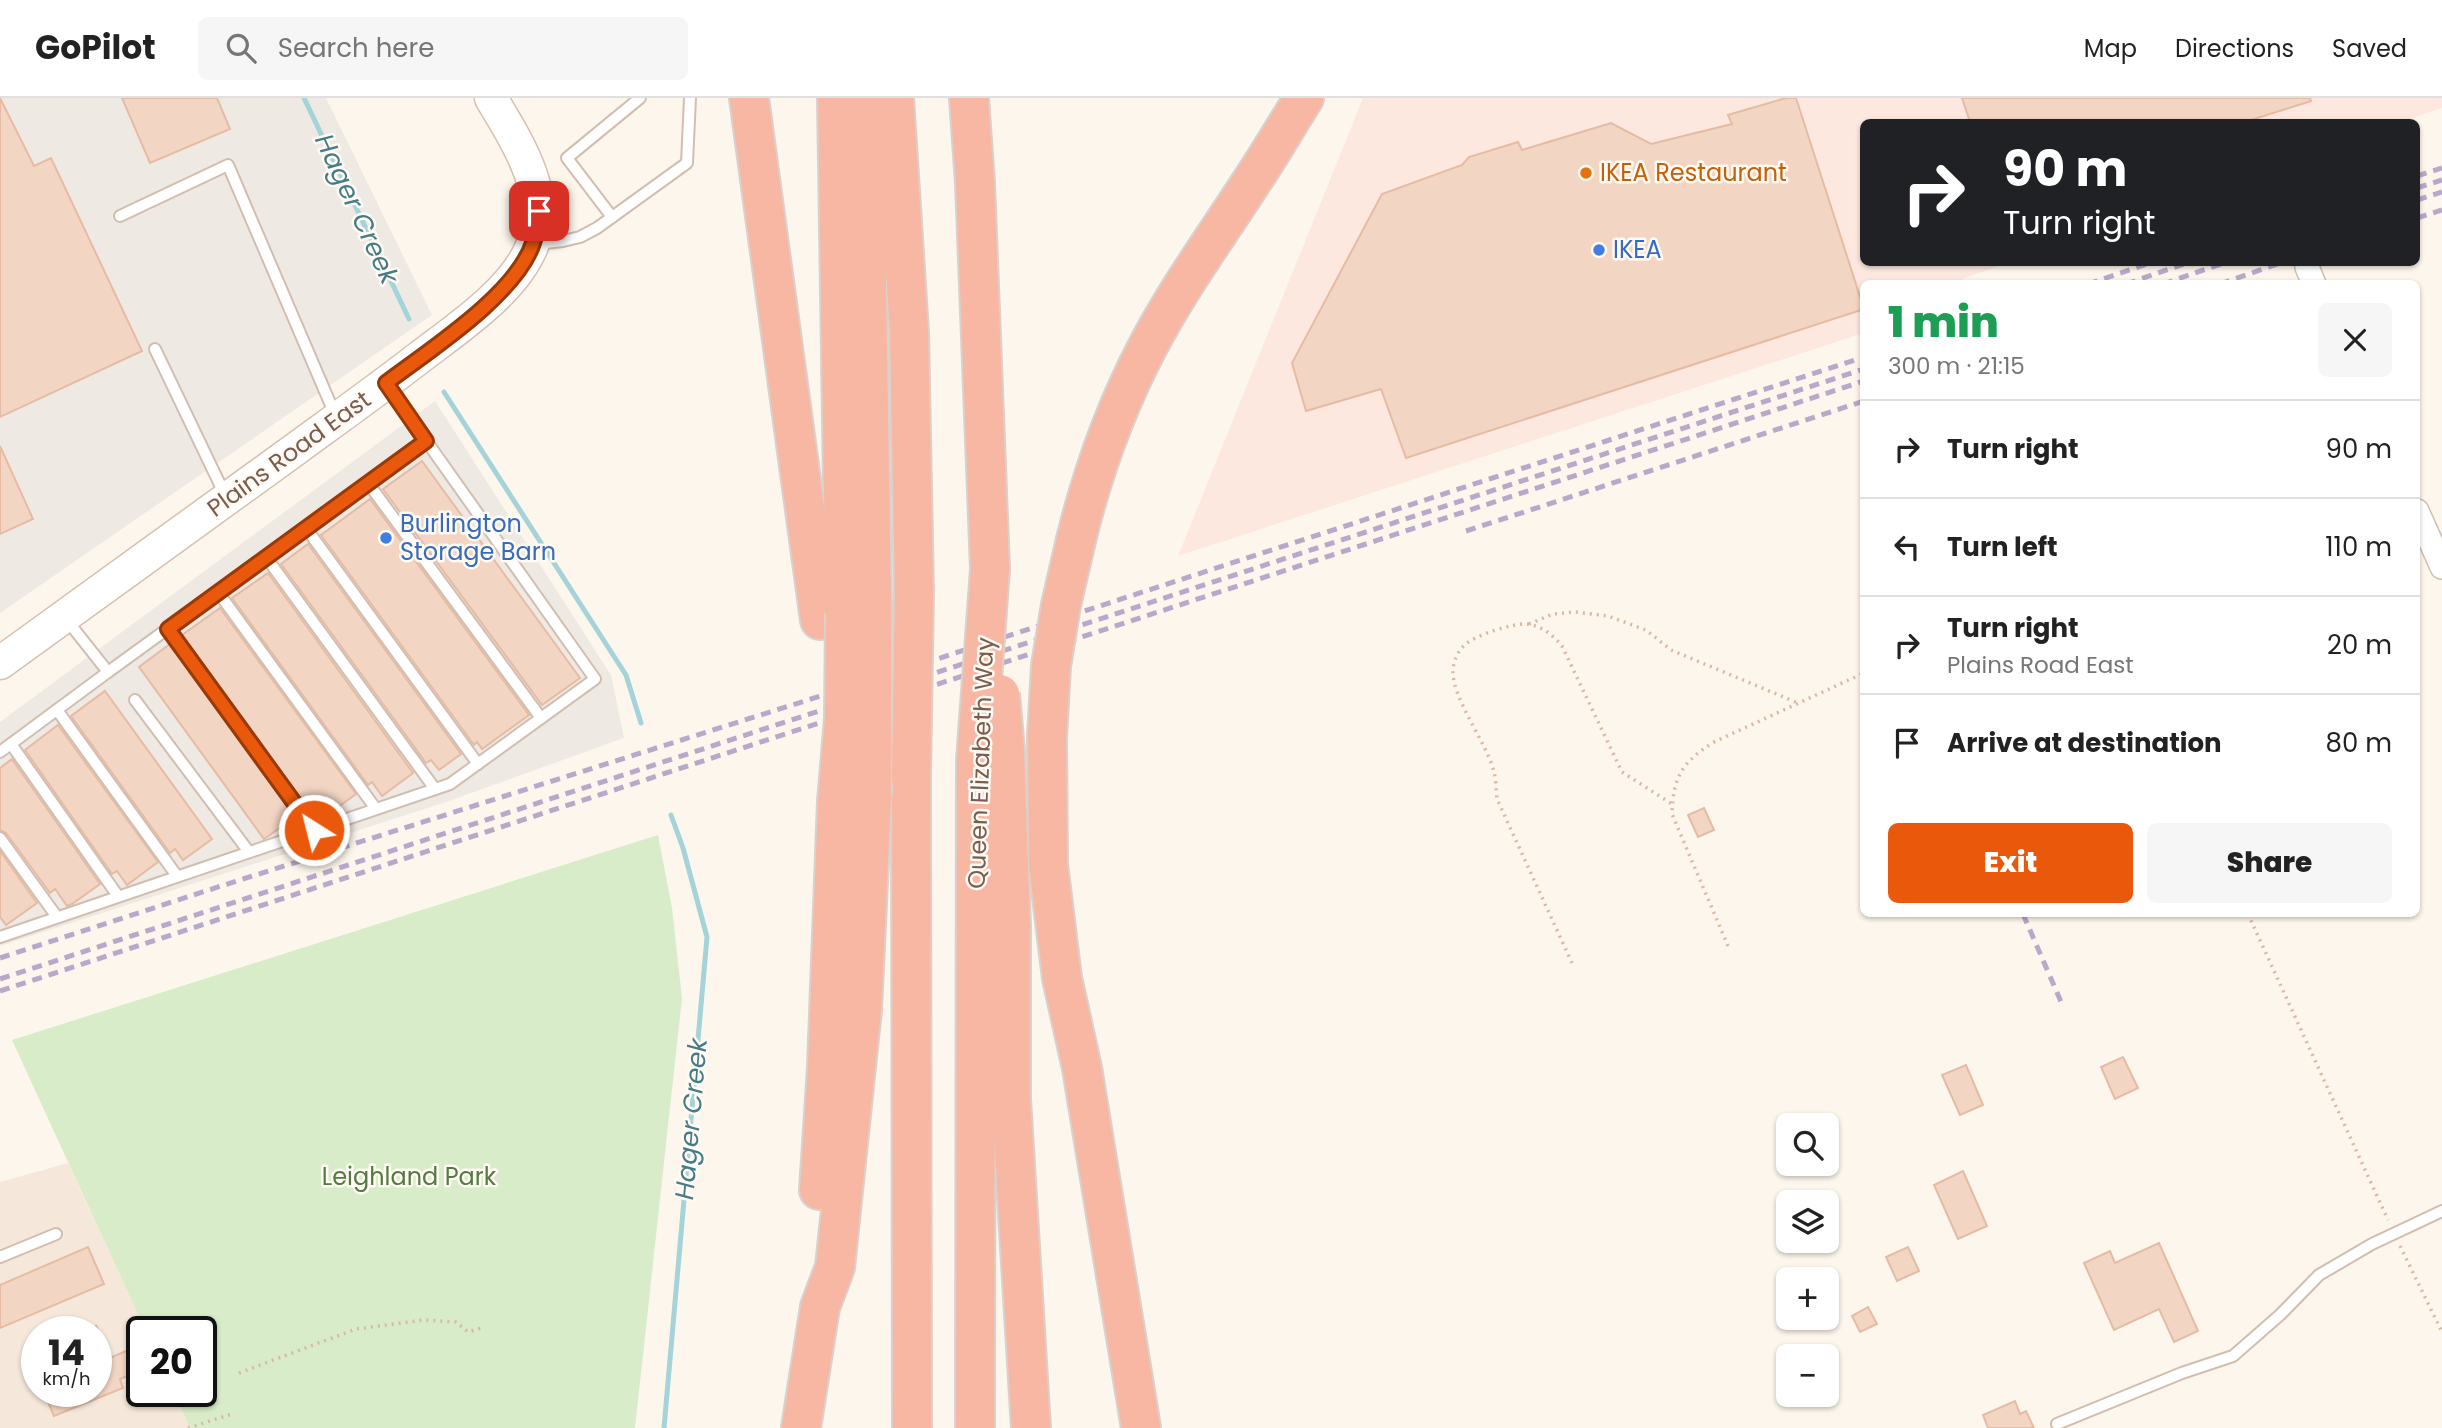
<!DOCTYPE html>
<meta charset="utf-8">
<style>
:root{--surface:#fff;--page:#f6f6f6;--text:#222;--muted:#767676;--line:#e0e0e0;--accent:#ea580c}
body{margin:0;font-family:Poppins,sans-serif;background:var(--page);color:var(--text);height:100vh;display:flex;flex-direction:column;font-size:26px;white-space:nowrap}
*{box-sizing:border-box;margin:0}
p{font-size:23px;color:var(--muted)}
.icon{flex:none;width:38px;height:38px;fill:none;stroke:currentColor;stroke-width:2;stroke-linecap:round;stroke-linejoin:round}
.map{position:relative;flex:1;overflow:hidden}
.sheet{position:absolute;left:1860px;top:182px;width:560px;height:637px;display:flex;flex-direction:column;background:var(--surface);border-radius:10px;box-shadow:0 2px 5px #0004}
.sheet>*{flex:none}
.banner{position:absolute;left:1860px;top:21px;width:560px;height:147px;border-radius:10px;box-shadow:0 2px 5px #0004;background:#202124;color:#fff;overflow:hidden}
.tools{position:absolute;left:1776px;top:1015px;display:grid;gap:14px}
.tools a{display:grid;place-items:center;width:63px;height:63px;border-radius:10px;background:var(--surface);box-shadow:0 2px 5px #0004;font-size:35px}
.speed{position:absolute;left:21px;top:1218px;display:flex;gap:14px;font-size:35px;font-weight:700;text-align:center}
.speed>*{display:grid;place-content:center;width:91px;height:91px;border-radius:50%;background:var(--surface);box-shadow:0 2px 5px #0004;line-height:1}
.speed small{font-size:18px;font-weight:400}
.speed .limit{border:4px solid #111;border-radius:10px;background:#fff;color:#111}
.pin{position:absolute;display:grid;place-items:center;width:60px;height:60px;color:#fff;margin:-30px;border-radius:14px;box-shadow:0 4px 10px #0006}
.me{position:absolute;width:77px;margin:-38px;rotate:324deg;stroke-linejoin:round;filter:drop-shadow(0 0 5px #0008)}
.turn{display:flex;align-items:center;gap:24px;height:147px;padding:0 28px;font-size:32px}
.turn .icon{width:91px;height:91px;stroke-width:2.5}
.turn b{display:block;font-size:49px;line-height:60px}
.round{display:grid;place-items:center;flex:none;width:74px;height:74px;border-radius:10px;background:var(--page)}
.overview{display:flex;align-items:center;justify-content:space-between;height:119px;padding:0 28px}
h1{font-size:42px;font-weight:800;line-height:52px;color:#1e9e55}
.cta{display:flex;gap:14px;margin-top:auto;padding:14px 28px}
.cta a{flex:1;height:80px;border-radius:10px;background:var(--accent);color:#fff;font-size:28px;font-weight:800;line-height:80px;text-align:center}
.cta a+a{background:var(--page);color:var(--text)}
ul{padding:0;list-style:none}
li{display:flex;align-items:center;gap:21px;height:98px;padding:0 28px;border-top:2px solid var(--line)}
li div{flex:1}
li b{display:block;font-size:26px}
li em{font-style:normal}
header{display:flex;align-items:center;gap:42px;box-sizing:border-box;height:98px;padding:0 35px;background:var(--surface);border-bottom:2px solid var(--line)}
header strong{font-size:33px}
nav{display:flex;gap:38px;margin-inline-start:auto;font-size:24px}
.search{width:490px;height:63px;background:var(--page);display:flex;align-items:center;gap:18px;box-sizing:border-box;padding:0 24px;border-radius:10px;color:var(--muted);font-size:26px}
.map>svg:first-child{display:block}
</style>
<header>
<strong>GoPilot</strong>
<div class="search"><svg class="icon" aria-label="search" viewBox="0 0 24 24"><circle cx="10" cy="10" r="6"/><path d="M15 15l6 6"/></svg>Search here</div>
<nav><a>Map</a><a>Directions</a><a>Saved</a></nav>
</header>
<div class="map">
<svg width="2442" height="1330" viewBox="0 0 2442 1330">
<rect width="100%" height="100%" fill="#fdf6ec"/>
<path fill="#f5e8da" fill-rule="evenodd" d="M68,1065l78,169h-4v59h31l17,37h-190v-246zM37,1234h59v59h-59z"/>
<polygon fill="#fde8e0" points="1363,0 2442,0 2442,10 2401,24 1864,24 1864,164 2007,165 1962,181 1963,185 1864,186 1864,235 1178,458"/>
<g fill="#efe9e4">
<polygon points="0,0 326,0 432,217 0,515"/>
<polygon points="435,303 611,577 624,640 449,703 0,848 0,624"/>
</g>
<polygon fill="#d8ecc9" points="658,737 672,810 682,900 635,1330 190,1330 173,1293 201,1293 201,1234 146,1234 12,942"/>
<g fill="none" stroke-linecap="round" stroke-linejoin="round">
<g stroke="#a5d3da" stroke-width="5">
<polyline points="304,0 409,221"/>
<polyline points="444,294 626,577 641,625"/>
<polyline points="664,1330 707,839 683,750 671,717"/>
</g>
</g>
<g fill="#f3d5c3" stroke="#e6bba3" stroke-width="2">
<polygon points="0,0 34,68 51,60 142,253 0,319"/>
<polygon points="122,0 217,0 230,31 150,65"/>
<polygon points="1786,0 1796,0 1864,211 1406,360 1381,291 1306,313 1292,265 1382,96 1462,67 1469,59 1518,44 1522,52 1611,25 1651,46 1732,26 1728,17"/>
<polygon points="1962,0 2310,0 2311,3 2245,24 1970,24"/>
<polygon points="0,348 33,421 0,436"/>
<polygon points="422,363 580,580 542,607 383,391"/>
<polygon points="370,401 529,617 482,651 477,644 474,647 321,437"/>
<polygon points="308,446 461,656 439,672 431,662 426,665 281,466"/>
<polygon points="268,475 413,675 382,698 372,684 368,687 232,500"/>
<polygon points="220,510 356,696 323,720 313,705 307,709 182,537"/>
<polygon points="170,546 295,719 264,741 139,569"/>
<polygon points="105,593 212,741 183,762 175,751 170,755 71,618"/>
<polygon points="58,627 158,764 127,787 117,773 112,776 25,652"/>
<polygon points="12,661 100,786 72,806 67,808 55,791 50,795 6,735 0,732 0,670"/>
<polygon points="1704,710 1714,732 1698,739 1688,717"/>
<polygon points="0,753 37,805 6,827 0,819"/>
<polygon points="2123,959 2138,990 2115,1001 2101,969"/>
<polygon points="1966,967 1983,1007 1960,1017 1942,977"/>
<polygon points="1963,1073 1987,1128 1958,1141 1934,1087"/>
<polygon points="2159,1145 2198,1233 2174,1244 2159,1211 2114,1232 2084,1165 2110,1153 2115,1165"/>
<polygon points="88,1149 104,1186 0,1230 0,1187"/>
<polygon points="1908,1149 1919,1173 1897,1183 1886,1159"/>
<polygon points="1868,1209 1877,1226 1860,1234 1852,1218"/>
<polygon points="96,1227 110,1260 142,1246 142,1272 120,1281 123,1290 54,1318 43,1293 96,1293"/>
<polygon points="2015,1303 2020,1316 2026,1313 2034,1330 1988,1330 1983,1317"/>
</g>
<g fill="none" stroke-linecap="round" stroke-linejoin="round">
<g stroke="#d1beb0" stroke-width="14">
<g id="lane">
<polyline points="120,118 228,67 336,319"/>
<polyline points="612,119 567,60 640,0"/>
<polyline points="536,146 563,143 580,139 597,130 687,65 690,0"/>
<polyline points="155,251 225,397"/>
<polyline points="368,385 541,620"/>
<polyline points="306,430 478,666"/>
<polyline points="266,459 435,691"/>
<polyline points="218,494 376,711"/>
<polyline points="168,531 314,732"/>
<polyline points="108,574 426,343"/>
<polyline points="135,602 249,754"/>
<polyline points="57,612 177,778"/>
<polyline points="11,646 118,798"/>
<polyline points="0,654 108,574 66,521"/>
<polyline points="0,740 57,819"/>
<polyline points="0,839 450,686 595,581 386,286"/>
<polyline points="0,1159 56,1136"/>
<polyline points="2057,1326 2182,1275 2233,1258 2281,1216 2319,1177 2372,1146 2442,1113"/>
</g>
</g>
<g stroke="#d1beb0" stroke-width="26">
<g id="street">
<polyline points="2307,169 2314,186"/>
<polyline points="2417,413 2442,469"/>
</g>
</g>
<g stroke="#d6c0b0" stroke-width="35">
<path id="secondary" d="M0,565c99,-72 198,-143 297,-215 41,-30 83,-60 123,-91 38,-29 94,-66 112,-111 21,-51 -16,-106 -41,-148"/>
</g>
<g stroke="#dad1cd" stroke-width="42">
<g id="highway">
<polyline points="749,0 820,522"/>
<polyline points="837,0 845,515"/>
<polyline points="864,0 872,509"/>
<polyline points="894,0 909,234 914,495"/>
<polyline points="969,0 975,85 990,471"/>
<path d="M1076,442c16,-66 40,-133 72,-194 30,-57 67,-108 102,-162 19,-28 36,-58 54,-86"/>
<polyline points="1047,639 1048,766 1062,880 1082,970 1141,1330"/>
<polyline points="1005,653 1011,828 1011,1001 1031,1330"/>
<polyline points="911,680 912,1330"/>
<polyline points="819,1092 827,969 837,704"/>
<polyline points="801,1330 820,1209 835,1169 862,911 872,698"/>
<polyline points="975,1330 976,663"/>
</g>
</g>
<g stroke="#d9b8a5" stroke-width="3.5" stroke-dasharray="2 5" stroke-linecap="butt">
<polyline points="1529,526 1553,516 1575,514 1608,518 1646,532 1671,552 1798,605"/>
<polyline points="2248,816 2388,1122"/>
<path d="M1728,848l-56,-132c1,-37 10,-52 42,-72l150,-69"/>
<path d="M1572,865l-75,-164c-1,-9 -1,-19 -3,-27 -7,-29 -41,-72 -41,-100 0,-10 4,-21 13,-28 10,-9 47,-21 61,-20 15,2 26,11 35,22l60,126 50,32"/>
<polyline points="2400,1148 2442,1234"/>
<polyline points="239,1275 356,1231 424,1222 456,1224 468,1234 485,1229"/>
<polyline points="188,1330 232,1316"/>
</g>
<use href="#lane" stroke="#fff" stroke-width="10"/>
<use href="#street" stroke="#fff" stroke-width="23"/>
<use href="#secondary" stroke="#fff" stroke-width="32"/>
<use href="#highway" stroke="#f7b7a3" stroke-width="38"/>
<g stroke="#b9a8c9" stroke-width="5" stroke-dasharray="10 7" stroke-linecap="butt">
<polyline points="2417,78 2442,70"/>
<polyline points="2417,90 2442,82"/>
<polyline points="2417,102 2442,94"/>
<polyline points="2417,120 2442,112"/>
<polyline points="2088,186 2153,164"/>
<polyline points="2126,186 2190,164"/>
<polyline points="2163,186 2227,164"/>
<polyline points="2220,186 2283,164"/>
<polyline points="1466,433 1864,303"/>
<polyline points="2023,816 2062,906"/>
<polyline points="0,860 221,788 934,562 1864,259"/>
<polyline points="0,881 1864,271"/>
<polyline points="0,893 1864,283"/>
</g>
<g stroke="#dad1cd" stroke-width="42" stroke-linecap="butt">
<g id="highway-bridge">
<polyline points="1000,596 1005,653"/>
<polyline points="1047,639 1051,568 1061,507 1076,442"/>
<polyline points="976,663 990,471"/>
<polyline points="911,680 914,495"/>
<polyline points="872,698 872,509"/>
<polyline points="837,704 844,621 845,515"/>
</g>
</g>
<use href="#highway-bridge" stroke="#f7b7a3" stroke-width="38"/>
</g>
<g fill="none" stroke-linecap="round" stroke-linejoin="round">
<g stroke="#983908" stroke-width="18">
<path id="route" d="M314,732l-146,-201 258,-188 -40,-58c42,-32 130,-88 147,-140 4,-10 5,-21 6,-32"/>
</g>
<use href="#route" stroke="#ea580c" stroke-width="12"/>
</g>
<circle fill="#e8710a" stroke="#fffaf3" stroke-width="2.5" cx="1586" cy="75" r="7"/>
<g fill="#3f7fe0" stroke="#fffaf3" stroke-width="2.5">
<circle cx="1599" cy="152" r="7"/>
<circle cx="386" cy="440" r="7"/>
</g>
<g text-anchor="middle" stroke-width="5" stroke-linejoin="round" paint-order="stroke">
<g font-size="24" fill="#c56008" stroke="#fffaf3" text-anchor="start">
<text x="1600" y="83">IKEA Restaurant</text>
</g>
<g font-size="24" fill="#366cbe" stroke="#fffaf3" text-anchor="start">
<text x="1613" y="160">IKEA</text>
<text x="400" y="434">Burlington<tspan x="400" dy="28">Storage Barn</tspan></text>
</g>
<g font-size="24" fill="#7a5c4d" stroke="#fffaf3">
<text transform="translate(289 356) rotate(-36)" y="8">Plains Road East</text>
<text transform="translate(981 665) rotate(-88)" y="8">Queen Elizabeth Way</text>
</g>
<g font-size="24" fill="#537a41" stroke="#fffaf3">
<text x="409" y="1087">Leighland Park</text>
</g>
<g font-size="26" font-style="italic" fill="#437c86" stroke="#fffaf3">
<text transform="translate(357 111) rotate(65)" y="9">Hager Creek</text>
<text transform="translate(691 1021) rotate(-85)" y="9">Hager Creek</text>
</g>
</g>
</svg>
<div class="tools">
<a><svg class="icon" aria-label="search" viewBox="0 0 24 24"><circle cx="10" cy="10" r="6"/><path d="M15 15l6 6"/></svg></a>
<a><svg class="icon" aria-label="layers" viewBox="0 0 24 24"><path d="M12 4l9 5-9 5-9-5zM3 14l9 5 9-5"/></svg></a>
<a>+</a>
<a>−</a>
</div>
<div class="speed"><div>14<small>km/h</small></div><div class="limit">20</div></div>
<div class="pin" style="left:539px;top:113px;background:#d93025"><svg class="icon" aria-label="arrive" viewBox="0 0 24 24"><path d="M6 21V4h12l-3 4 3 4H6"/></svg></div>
<svg class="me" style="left:314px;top:732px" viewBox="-20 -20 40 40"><circle r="17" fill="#ea580c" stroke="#fff" stroke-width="3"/><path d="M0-11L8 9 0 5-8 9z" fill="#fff"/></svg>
<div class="banner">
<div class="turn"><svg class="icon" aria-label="right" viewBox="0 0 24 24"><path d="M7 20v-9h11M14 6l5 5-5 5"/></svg><div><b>90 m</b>Turn right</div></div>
</div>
<section class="sheet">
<div class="overview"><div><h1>1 min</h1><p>300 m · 21:15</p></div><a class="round"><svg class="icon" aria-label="close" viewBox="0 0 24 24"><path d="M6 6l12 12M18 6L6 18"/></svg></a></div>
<ul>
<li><svg class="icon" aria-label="right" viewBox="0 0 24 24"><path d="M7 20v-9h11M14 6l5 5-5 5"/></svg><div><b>Turn right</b></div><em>90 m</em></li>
<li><svg class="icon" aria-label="left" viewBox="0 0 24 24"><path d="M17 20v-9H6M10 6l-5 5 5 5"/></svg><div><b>Turn left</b></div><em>110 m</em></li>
<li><svg class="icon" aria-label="right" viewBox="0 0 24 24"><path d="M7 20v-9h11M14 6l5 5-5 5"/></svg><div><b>Turn right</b><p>Plains Road East</p></div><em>20 m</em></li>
<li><svg class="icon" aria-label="arrive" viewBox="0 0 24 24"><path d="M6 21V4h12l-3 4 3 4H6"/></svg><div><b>Arrive at destination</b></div><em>80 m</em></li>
</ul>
<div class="cta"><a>Exit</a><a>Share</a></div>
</section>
</div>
